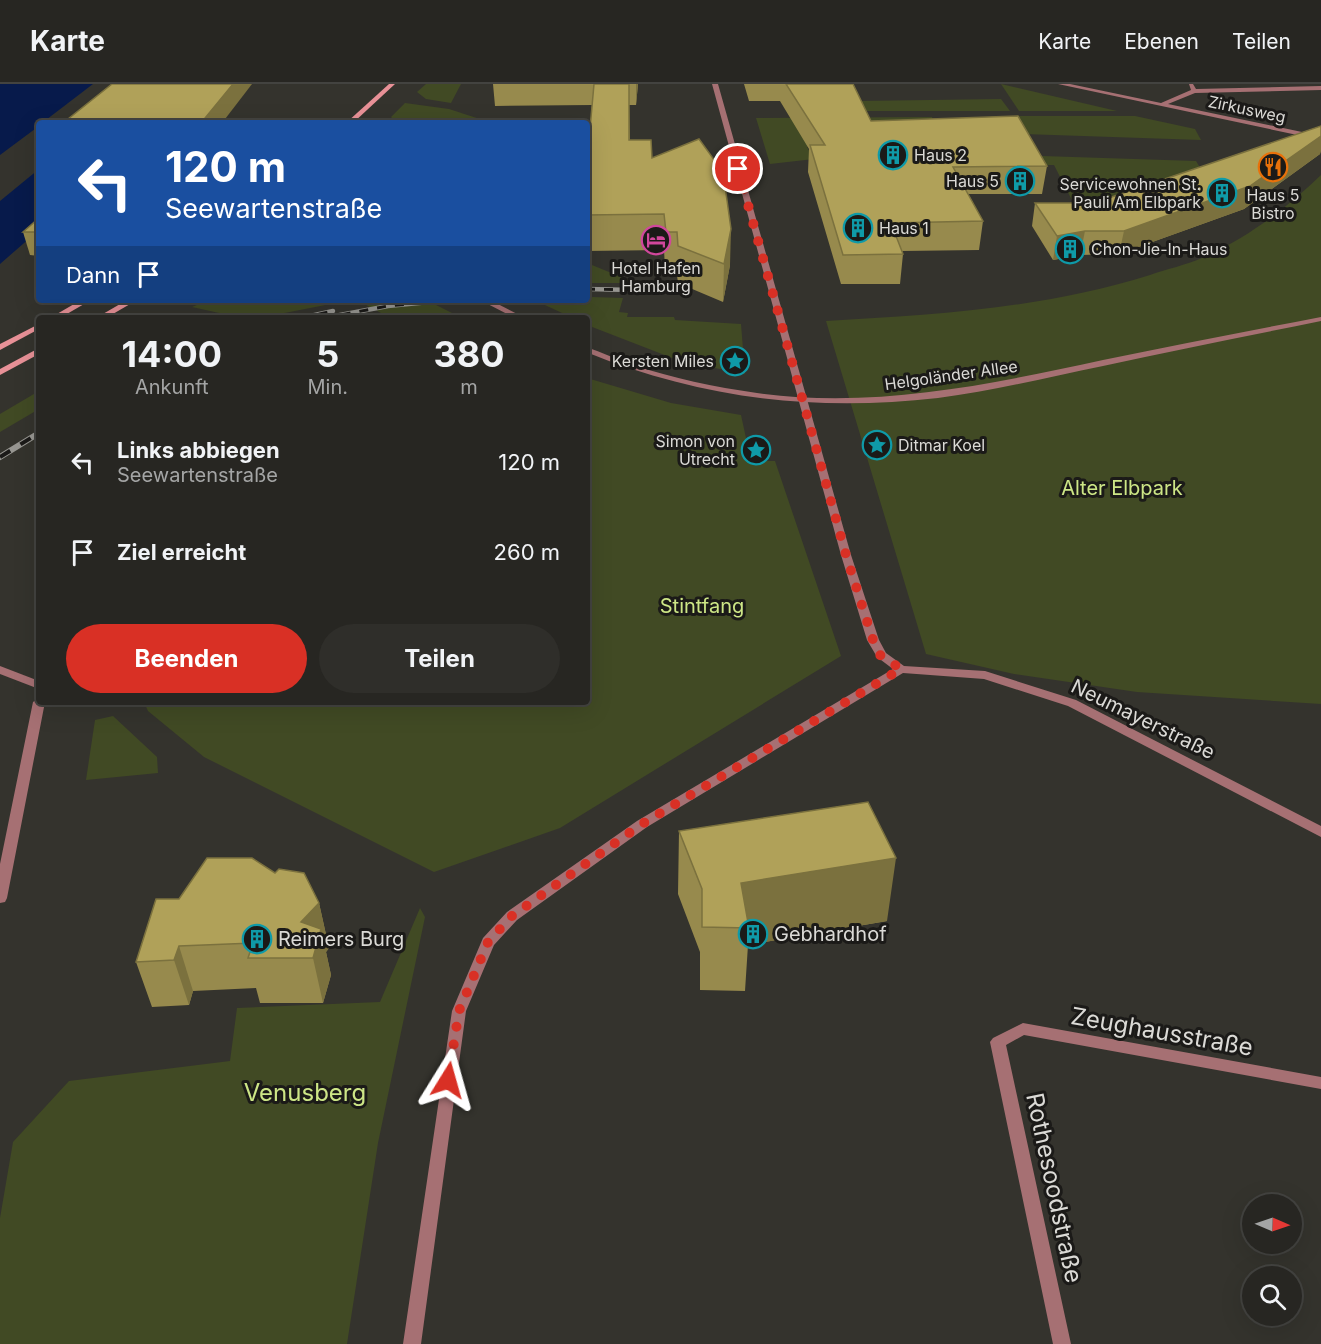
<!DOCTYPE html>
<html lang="de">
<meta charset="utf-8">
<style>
:root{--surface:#272622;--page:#2f2e2a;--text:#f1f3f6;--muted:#a4a5a5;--line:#434340;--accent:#d93025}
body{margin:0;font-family:Inter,sans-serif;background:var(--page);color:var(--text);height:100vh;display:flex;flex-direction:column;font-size:22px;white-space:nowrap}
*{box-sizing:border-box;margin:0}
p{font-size:20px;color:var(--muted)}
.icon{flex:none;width:33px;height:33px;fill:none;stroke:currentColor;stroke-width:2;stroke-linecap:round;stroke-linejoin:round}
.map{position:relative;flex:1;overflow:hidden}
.drawer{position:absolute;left:36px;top:231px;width:554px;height:390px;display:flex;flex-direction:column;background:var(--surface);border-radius:6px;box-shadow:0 6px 24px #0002,0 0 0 2px var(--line)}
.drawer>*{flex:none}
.guide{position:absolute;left:36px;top:36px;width:554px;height:183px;border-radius:6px;box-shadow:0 6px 24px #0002,0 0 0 2px var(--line);background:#1a4fa0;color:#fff;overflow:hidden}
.needle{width:39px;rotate:92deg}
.fabs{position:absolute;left:1242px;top:1110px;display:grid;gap:12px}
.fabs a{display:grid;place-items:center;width:60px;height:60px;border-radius:50%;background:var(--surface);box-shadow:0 6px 24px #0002,0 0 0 2px var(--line);font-size:30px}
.pin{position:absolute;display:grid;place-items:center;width:51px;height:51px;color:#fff;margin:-26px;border:3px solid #fff;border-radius:50%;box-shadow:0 2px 6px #0007}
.me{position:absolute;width:66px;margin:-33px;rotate:8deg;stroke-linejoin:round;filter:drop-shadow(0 0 4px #0008)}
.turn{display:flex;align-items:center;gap:21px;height:126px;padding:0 30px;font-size:27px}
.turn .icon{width:78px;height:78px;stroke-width:2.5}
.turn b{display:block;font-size:42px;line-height:51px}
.then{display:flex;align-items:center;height:57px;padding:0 30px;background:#0003;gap:12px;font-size:22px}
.eta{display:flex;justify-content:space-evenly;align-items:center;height:102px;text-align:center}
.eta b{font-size:36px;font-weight:700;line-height:42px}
.primary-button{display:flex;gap:12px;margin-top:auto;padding:12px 30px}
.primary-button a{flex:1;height:69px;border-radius:36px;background:var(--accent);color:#fff;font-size:24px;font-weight:700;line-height:69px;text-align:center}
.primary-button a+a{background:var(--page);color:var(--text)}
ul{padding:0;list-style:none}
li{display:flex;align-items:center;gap:18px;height:90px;padding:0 30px}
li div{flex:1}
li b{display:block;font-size:22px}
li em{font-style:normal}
header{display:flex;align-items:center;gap:36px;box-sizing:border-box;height:84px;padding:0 30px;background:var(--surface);border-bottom:2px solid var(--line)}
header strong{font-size:28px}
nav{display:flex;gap:33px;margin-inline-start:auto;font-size:21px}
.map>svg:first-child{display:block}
</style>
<header>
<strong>Karte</strong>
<nav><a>Karte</a><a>Ebenen</a><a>Teilen</a></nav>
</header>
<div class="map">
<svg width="1321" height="1260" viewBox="0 0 1321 1260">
<rect width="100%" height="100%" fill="#34332d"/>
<g fill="#414a24">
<polygon points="426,0 461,0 451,19 426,15 417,8"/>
<polygon points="1001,0 1117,27 1019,27"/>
<polygon points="1001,15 1010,27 867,27 862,26 858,17"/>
<polygon points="405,19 449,25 492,39 391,39 394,36 391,33"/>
<polygon points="1006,32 1135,32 1195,45 1201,56 994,49"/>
<polygon points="932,33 933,36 829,62 807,63 814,75 770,80 756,34"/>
<polygon points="1042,72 1196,77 1204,90 1082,136 1054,81 1043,81"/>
<path d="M1321,91v529l-184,-12 -123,-18 -88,-20 -100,-333c110,-6 219,-13 324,-46 17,-6 36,-10 52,-17 44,-19 85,-50 119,-83z"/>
<polygon points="586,179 587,179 636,199 587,199"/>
<polygon points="587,210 592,213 623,214 619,228 628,229 627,233 674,233 675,236 741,240 745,290 680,277 587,241 586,234 573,234 534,216 586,216"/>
<polygon points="209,216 351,216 259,234 242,234 192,223"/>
<polygon points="357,216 426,216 462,234 352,234 381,229"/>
<polygon points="587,294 671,319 741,331 751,377 775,377 841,572 560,744 434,788 204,673 148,627 144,618 586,618"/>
<polygon points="39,307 39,325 0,348 0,330"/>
<polygon points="113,632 157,673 158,689 86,696 95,636"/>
<polygon points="420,824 425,833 378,1059 347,1260 0,1260 0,1134 13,1058 69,997 230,977 237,924 380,918"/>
</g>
<polygon fill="#071a4b" points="0,0 201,0 159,39 39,39 39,146 0,180"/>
<g fill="#34332d">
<polygon points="93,0 142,0 95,39 42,39"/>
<polygon points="39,42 39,85 0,117 0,71"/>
</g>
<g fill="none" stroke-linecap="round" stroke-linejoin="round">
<g fill="#a67073" fill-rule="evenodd">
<polygon points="712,0 718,0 851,471 879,556 886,569 904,582 985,587 1076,616 1321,742 1321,753 1068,622 984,595 903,589 647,743 517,836 494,861 466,927 421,1260 403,1260 452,927 483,854 507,828 637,737 893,585 877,573 867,556 841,471"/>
<polygon points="1058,0 1070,0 1161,19 1191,6 1189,0 1193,0 1196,5 1321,2 1321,6 1195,9 1168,20 1321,52 1321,56"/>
<polygon points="0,582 39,597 39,605 0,590"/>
<polygon points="39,614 39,618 45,618 7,814 5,818 0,819 0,780 33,618"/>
<polygon points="1023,939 1321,993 1321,1005 1024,951 1006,961 1071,1260 1053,1260 990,958 993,954"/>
</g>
<g fill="#a67073" fill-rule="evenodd">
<polygon points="480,216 490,216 525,234 515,234"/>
<path d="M1321,233v4c-73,15 -146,29 -218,45 -55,11 -109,25 -165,32 -123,14 -236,1 -352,-46v-5c16,5 31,13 47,18 40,13 81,22 124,28 117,16 231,-8 346,-33 72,-15 145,-29 218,-43z"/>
</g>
<g fill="#e89197" fill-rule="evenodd">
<polygon points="389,0 395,0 353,39 346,39"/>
<polygon points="81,216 91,216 60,234 50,234"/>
<polygon points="127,216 137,216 106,234 96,234"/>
<polygon points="39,240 39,245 0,266 0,260"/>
<polygon points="39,264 39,270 0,291 0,285"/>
</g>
<g stroke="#979691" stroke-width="4.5">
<g id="rail-far1">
<polyline points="586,205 634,206"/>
<polyline points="301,234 333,227"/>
<polyline points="324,234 388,222 450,216"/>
</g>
</g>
<g stroke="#979691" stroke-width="6">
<polyline id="rail" points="0,373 39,349"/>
</g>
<use href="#rail-far1" stroke="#1b1a18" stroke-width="3" stroke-dasharray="9" stroke-linecap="butt"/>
<use href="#rail" stroke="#1b1a18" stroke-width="4" stroke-dasharray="12" stroke-linecap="butt"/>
</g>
<g fill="#978a4d">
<polygon points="493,0 638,0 636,21 629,21 630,56 652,74 730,181 723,218 678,199 676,184 665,184 664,166 586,167 586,56 589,56 592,21 495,22"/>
<polygon points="744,0 853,0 871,37 1047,82 1042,110 968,110 983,137 979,166 902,167 903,170 900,200 841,200 808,88 809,65 780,17 749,17"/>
<polygon points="1321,42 1321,66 1320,70 1244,125 1119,170 1080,171 1053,176 1032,142 1035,119 1094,119"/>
<polygon points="39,58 39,81 34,62"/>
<polygon points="39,134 39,172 30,171 23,148"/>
<polygon points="679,747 887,837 748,861 745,907 700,906 700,868 678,810"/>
<polygon points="156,815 319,819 329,864 326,868 331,891 323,919 260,919 256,904 193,907 189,921 152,923 136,878"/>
</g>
<g fill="#7b713e">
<polygon points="233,0 252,0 222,39 201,39"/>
<polygon points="636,0 638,0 636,21"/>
<polygon points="1321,52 1321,66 1320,70 1244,125 1119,170 1124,147"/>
<polygon points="731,145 730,181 723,218 724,180"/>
<polygon points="1085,147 1080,171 1053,176 1057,152"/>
<polygon points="896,774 887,837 748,861 749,844 741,799"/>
<polygon points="319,819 329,864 326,868 331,891 323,919 313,874 301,838"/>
<polygon points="179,862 193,907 189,921 174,876"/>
</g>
<g fill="#b0a159" stroke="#7b713e" stroke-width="1.5">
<polygon points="112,0 233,0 201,39 63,39"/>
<polygon points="594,0 629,0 629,56 651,56 652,74 699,55 715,77 725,102 731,145 724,180 678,162 677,148 666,148 664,130 586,131 586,56 589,56"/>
<polygon points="786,0 853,0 871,37 1018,32 1047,82 953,83 983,137 891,139 903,170 843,171 810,61 825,61"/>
<polygon points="1321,42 1321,52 1250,102 1124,147 1085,147 1057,152 1035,119 1094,119"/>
<polygon points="39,134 39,148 23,148"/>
<polygon points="868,718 896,774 741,799 749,844 702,843 702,805 679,747"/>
<polygon points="207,774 252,774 275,789 279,785 304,789 319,819 301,838 321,845 313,874 248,874 253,859 179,862 174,876 136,878 156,815 179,815"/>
</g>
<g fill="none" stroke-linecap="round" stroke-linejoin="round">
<polyline stroke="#d93025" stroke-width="10" stroke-dasharray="0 18" points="448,996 459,927 488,858 512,832 642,740 901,585 880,571 873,556 846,471 738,85"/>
</g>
<defs>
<g id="building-ring" transform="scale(1.5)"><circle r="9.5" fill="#1b1a18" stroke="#0f9aa8" stroke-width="1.5"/><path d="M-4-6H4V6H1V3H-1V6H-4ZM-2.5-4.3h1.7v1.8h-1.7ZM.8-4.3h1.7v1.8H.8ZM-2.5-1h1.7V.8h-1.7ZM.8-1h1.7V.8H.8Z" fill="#0f9aa8"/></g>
<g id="restaurant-ring" transform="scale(1.5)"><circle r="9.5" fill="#1b1a18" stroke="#e8710a" stroke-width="1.5"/><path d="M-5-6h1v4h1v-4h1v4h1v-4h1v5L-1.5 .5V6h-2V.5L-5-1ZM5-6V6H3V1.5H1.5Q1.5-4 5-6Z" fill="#e8710a"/></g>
<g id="hotel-ring" transform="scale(1.5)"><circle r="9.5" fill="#1b1a18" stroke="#d1479c" stroke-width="1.5"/><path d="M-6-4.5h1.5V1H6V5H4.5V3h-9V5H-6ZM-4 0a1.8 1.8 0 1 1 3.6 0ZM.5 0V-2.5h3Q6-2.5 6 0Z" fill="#d1479c"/></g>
<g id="sight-ring" transform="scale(1.5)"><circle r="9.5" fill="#1b1a18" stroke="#0f9aa8" stroke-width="1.5"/><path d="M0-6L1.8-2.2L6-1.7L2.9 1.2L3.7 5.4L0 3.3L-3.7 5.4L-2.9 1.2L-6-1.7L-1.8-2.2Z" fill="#0f9aa8"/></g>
</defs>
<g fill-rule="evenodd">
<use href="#building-ring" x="893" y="71"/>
<use href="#restaurant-ring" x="1273" y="83"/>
<use href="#building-ring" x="1020" y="97"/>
<use href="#building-ring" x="1222" y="109"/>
<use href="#building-ring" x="858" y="144"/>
<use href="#hotel-ring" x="656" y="156"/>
<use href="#building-ring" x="1070" y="165"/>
<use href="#sight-ring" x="735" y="277"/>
<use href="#sight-ring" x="877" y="361"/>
<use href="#sight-ring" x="756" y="366"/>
<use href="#building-ring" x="753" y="850"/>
<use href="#building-ring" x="257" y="855"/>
</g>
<g text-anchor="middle" stroke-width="6" stroke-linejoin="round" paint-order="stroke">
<g font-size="16" fill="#dbdad6" stroke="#1b1a18">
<text transform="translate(1247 25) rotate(12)" y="6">Zirkusweg</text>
<text transform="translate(951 291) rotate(-8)" y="6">Helgoländer Allee</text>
</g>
<g font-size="16" fill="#dbdad6" stroke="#1b1a18" text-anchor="start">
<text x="914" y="77">Haus 2</text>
<text x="999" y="103" text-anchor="end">Haus 5</text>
<text x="1201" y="106" text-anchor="end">Servicewohnen St.<tspan x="1201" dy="18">Pauli Am Elbpark</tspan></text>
<text x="1273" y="117" text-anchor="middle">Haus 5<tspan x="1273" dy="18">Bistro</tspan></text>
<text x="879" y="150">Haus 1</text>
<text x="1091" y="171">Chon-Jie-In-Haus</text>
<text x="656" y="190" text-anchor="middle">Hotel Hafen<tspan x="656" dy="18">Hamburg</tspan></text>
<text x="714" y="283" text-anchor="end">Kersten Miles</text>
<text x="735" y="363" text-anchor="end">Simon von<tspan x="735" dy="18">Utrecht</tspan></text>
<text x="898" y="367">Ditmar Koel</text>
</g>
<g font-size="20" fill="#cde686" stroke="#1b1a18">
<text x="1122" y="411">Alter Elbpark</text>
<text x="702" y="529">Stintfang</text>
</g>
<g font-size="20" fill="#dbdad6" stroke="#1b1a18">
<text transform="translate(1143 635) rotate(26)" y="7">Neumayerstraße</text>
</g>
<g font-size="20" fill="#dbdad6" stroke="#1b1a18" text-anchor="start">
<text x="774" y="857">Gebhardhof</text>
<text x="278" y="862">Reimers Burg</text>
</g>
<g font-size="24" fill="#dbdad6" stroke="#1b1a18">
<text transform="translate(1162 948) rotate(10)" y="8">Zeughausstraße</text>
<text transform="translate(1054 1104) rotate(78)" y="8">Rothesoodstraße</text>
</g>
<g font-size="24" fill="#cde686" stroke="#1b1a18">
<text x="305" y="1017">Venusberg</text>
</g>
</g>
</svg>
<div class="fabs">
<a><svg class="needle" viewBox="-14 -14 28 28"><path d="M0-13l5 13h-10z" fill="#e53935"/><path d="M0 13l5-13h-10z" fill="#a4a5a5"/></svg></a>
<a><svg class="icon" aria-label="search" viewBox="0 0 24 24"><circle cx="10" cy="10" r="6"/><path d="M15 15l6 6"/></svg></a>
</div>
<div class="pin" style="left:738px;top:85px;background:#d93025"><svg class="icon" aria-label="arrive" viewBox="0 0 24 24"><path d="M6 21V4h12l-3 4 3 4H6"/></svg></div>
<svg class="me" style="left:448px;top:996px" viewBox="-20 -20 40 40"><path d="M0-17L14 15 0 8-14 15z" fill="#d93025" stroke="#fff" stroke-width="4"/></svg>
<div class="guide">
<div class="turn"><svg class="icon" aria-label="left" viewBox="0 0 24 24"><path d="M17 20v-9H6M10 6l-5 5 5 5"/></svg><div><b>120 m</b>Seewartenstraße</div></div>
<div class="then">Dann<svg class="icon" aria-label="arrive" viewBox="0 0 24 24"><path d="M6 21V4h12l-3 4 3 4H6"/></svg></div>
</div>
<section class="drawer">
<div class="eta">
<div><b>14:00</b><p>Ankunft</p></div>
<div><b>5</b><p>Min.</p></div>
<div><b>380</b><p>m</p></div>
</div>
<ul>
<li><svg class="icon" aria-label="left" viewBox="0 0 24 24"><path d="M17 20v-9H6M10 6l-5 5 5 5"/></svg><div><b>Links abbiegen</b><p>Seewartenstraße</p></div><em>120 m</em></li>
<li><svg class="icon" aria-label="arrive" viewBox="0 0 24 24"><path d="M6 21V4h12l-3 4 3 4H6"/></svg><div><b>Ziel erreicht</b></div><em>260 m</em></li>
</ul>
<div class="primary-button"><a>Beenden</a><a>Teilen</a></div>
</section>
</div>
